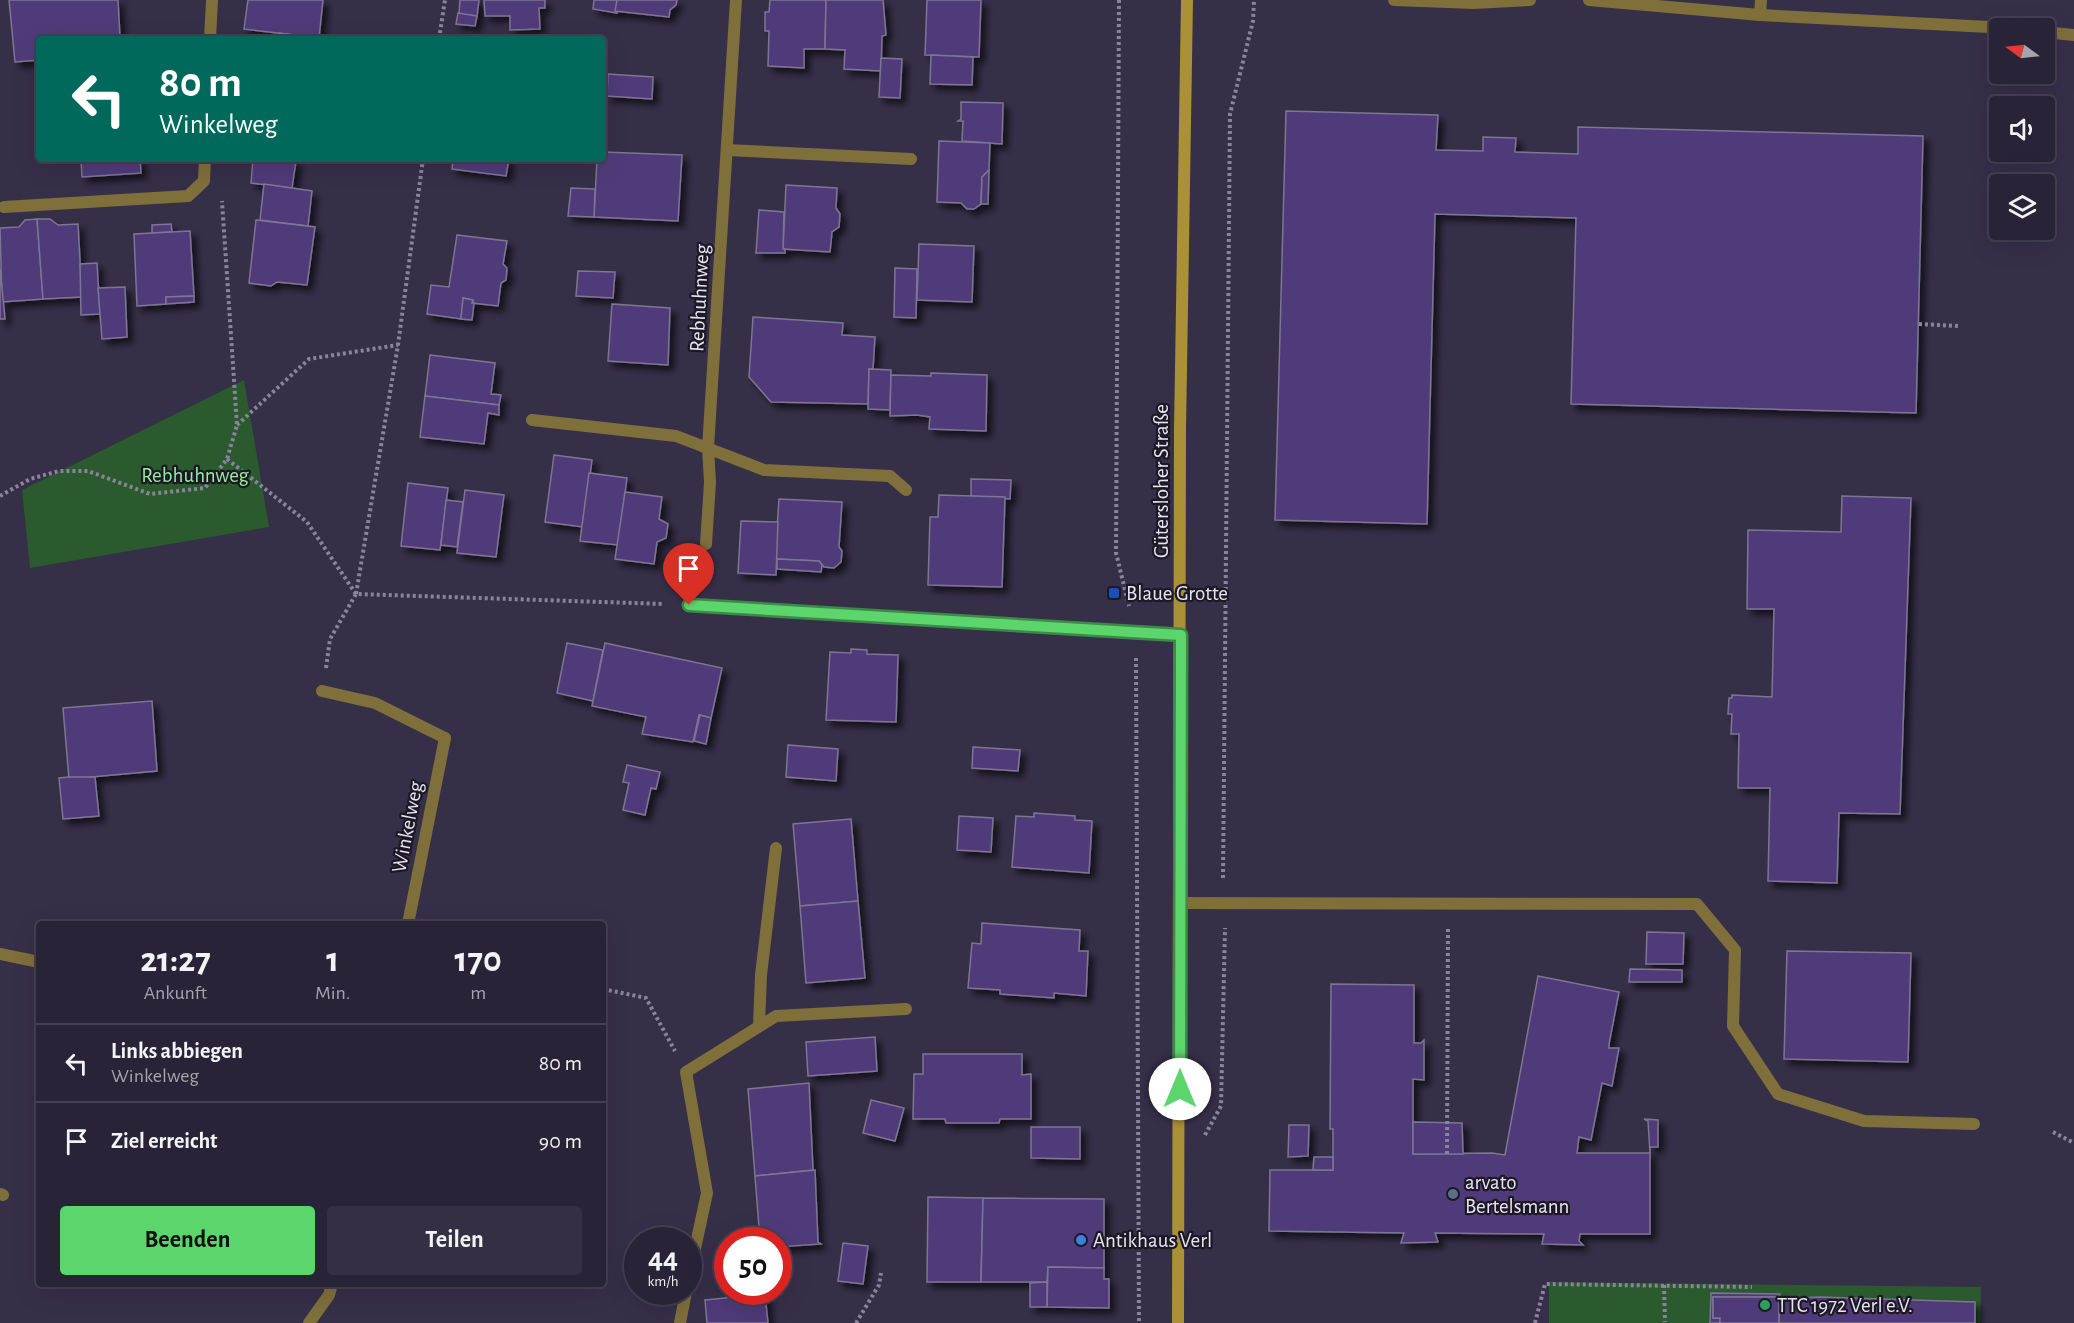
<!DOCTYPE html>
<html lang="de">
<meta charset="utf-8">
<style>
:root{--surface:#282336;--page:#342f42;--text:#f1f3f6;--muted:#a5a4ad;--line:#444051;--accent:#5cd56d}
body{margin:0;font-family:"Alegreya Sans",sans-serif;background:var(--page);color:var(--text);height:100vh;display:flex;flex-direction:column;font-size:22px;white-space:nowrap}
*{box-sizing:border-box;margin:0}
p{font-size:20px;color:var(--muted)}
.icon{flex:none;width:33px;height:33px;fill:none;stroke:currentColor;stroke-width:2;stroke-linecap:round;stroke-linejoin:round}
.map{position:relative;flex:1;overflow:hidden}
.details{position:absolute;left:36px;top:921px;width:570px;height:366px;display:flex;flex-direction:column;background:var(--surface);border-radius:6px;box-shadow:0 6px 24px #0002,0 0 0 2px var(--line)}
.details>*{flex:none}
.top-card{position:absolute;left:36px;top:36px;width:570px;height:126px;border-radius:6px;box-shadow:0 6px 24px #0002,0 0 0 2px var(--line);background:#00695c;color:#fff;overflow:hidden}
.needle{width:39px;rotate:285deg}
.tools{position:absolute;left:1989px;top:18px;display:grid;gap:12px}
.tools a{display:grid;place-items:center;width:66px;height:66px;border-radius:6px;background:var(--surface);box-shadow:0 6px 24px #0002,0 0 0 2px var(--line);font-size:30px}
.speed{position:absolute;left:624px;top:1227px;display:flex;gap:12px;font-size:30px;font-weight:700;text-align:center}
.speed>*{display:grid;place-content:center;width:78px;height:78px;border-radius:50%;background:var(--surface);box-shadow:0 6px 24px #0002,0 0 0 2px var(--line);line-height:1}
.speed small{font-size:15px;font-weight:400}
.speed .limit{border:9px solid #d22;background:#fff;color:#111}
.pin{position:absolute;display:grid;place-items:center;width:51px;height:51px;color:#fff;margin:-62px -26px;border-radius:50% 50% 50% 0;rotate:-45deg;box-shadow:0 0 6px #0007}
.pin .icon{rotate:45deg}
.me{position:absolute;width:66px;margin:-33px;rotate:0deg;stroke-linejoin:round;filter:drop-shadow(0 0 4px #0008)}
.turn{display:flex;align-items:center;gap:21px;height:126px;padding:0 24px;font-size:27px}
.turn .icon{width:78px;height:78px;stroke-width:2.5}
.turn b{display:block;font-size:42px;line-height:51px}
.eta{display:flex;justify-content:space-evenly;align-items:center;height:102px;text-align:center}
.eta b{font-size:36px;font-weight:600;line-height:42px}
.primary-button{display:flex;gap:12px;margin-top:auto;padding:12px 24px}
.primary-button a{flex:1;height:69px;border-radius:6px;background:var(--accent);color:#111;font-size:24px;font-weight:600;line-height:69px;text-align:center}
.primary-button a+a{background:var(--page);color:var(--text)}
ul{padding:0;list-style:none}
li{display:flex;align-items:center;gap:18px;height:78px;padding:0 24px;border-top:2px solid var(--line)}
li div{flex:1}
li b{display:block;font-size:22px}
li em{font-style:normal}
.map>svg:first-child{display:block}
</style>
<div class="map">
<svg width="2074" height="1323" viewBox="0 0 2074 1323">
<defs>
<filter id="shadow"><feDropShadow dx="5.5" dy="5.5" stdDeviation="3" flood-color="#0009"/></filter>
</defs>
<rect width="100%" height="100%" fill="#362f48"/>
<g fill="#2a5a2e">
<polygon points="244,380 269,527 30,568 22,490"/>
<polygon points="1549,1282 1981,1287 1980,1323 1549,1323"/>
</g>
<g fill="#503a79" stroke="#7d7593" stroke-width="1.5" filter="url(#shadow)">
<polygon points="9,0 118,0 120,37 39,39 39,60 15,62"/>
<polygon points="248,0 323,0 319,38 244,29"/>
<polygon points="460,0 479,0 477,16 459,14"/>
<polygon points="484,0 545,0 545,8 539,8 540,29 510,30 510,16 485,16"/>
<polygon points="594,0 617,0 617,13 593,9"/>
<polygon points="617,0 677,0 676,5 670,10 669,17 615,11"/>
<polygon points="770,0 826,0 825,49 804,49 804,68 768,66 769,31 765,31 765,12 769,12"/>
<polygon points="826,0 883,0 886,35 882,36 881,71 844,69 845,50 825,49"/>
<polygon points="927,0 981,0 979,57 925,55"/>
<polygon points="458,13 477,16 475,26 456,24"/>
<polygon points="279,33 319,38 319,39 278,39"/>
<polygon points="931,55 973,57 972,85 930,84"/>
<polygon points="881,58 902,59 900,98 879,97"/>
<polygon points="608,74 653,77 652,99 607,96"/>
<polygon points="961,102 1003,103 1002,144 962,141 963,121 958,121 961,119"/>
<polygon points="1286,111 1438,115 1436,150 1483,151 1483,137 1516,138 1515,152 1578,154 1578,127 1923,136 1916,413 1571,404 1576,218 1435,214 1427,524 1275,520"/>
<polygon points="939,141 990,143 989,170 982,177 981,204 974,209 967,209 961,203 937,202"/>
<polygon points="603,152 682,155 678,221 594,217 597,159 603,159"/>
<polygon points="81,159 140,159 141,173 82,177"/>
<polygon points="253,159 296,161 292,188 251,183"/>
<polygon points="453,159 509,159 506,176 452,169"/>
<polygon points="989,170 988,204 981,204 982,177"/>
<polygon points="264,184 312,191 308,226 260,220"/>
<polygon points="786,185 837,188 836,208 840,214 839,227 832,232 830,252 783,249"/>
<polygon points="571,188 595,189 594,217 568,216"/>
<polygon points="759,210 784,212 783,249 785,249 785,253 756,253"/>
<polygon points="37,219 43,299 2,302 0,228 19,227 25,220"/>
<polygon points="37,219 50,219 58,225 78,224 82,297 43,299"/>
<polygon points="256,220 315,227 307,285 277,282 271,286 249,283"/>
<polygon points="171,224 172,232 152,233 152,225"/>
<polygon points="190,231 194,296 166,297 166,304 137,306 134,234"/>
<polygon points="457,235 507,241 503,264 507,268 506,280 501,283 498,306 472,303 473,300 463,298 461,319 427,314 431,285 449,287"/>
<polygon points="919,244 974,246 972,302 917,300"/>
<polygon points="97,263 100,314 81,315 80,264"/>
<polygon points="0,268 5,319 0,319"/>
<polygon points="895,268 917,269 916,318 894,317"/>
<polygon points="578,271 615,272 613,298 576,296"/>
<polygon points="125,287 127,337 102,339 98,288"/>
<polygon points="194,296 194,302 166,304 166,297"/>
<polygon points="463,298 473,300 472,303 474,303 472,320 461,319"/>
<polygon points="612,304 670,308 668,365 608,361"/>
<polygon points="753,317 843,323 842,335 875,337 873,369 869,369 868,404 771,402 749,377"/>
<polygon points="430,355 495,363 491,394 501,395 499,405 425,396"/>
<polygon points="869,369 891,370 890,410 868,409"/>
<polygon points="931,373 987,375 986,431 929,429 930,417 917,415 890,416 891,375 931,376"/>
<polygon points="425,396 499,405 499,415 488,413 484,444 420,437"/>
<polygon points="554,455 592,460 583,527 545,522"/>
<polygon points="589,473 627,478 618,545 580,541"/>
<polygon points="971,479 1011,480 1010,499 971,496"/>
<polygon points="408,483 448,488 440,550 401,546"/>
<polygon points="465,490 504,495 496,557 457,553"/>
<polygon points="625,492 662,497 659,519 668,524 666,538 657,542 654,564 615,559"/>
<polygon points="939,495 1005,497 1002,587 928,585 930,517 938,517"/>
<polygon points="1842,496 1911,498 1900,814 1839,813 1837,883 1768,881 1770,788 1738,788 1739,734 1731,734 1732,714 1728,714 1729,698 1732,698 1732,695 1772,697 1774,609 1747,609 1748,530 1841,532"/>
<polygon points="779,499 842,502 839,547 842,551 841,562 834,568 824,567 819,561 775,559"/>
<polygon points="446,500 463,502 457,547 441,545"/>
<polygon points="741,521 778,522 776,575 738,573"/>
<polygon points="777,559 819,561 822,565 821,572 777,569"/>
<polygon points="567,643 603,650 593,701 557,693"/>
<polygon points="605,643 722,668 711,718 699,715 693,742 642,734 646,717 592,706"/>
<polygon points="851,649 867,650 867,654 898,655 896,722 826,720 830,652 851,653"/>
<polygon points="152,701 157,771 69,779 63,708"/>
<polygon points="700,715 711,718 706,744 694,741"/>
<polygon points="788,745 838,749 836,781 786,777"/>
<polygon points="973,747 1020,750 1018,771 972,768"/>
<polygon points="627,765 660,772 656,789 651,788 645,815 623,810 629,783 623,782"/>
<polygon points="69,777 95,777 99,816 63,819 59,778"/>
<polygon points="1034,813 1075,816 1075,820 1092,821 1089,873 1012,867 1016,816 1034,817"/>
<polygon points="959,816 993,818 991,852 957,850"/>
<polygon points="851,819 858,901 800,906 793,824"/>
<polygon points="858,901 865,978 806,983 800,906"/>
<polygon points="982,923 1080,930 1079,951 1088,951 1086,996 1054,993 1054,998 1000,994 1000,990 968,988 972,943 981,944"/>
<polygon points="1647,932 1684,933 1683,964 1646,964"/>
<polygon points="1787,951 1911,953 1908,1062 1784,1059"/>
<polygon points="1630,969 1682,970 1682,982 1629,982"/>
<polygon points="1538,976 1619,992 1609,1044 1609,1048 1619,1048 1612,1086 1602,1083 1591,1140 1579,1137 1577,1153 1650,1153 1650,1234 1580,1234 1579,1241 1583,1245 1542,1244 1544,1234 1435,1233 1438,1242 1401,1243 1404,1233 1269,1231 1270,1170 1333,1170 1333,1129 1330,1129 1331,984 1414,985 1414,1043 1421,1043 1424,1040 1424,1080 1413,1079 1413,1154 1492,1153 1505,1155"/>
<polygon points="875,1037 877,1071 808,1076 806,1042"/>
<polygon points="923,1054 1022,1054 1022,1075 1031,1074 1031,1119 1000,1119 999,1123 946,1123 945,1119 913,1119 914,1074 923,1074"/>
<polygon points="809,1083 813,1170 755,1176 748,1089"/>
<polygon points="871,1100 904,1108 895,1141 863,1133"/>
<polygon points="1644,1119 1658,1120 1658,1147 1650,1147 1650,1153 1648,1121"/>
<polygon points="1413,1122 1462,1123 1463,1154 1413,1154"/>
<polygon points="1289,1125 1309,1125 1308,1156 1288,1157"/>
<polygon points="1031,1127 1080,1127 1080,1159 1031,1158"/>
<polygon points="1314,1157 1333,1157 1333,1170 1313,1170"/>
<polygon points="815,1170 818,1242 821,1244 778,1247 778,1240 760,1240 755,1176"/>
<polygon points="928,1197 983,1198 981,1282 927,1282"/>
<polygon points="983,1198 1104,1199 1104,1268 1048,1267 1047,1282 981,1282"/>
<polygon points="843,1243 868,1246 863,1284 838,1281"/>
<polygon points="1048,1267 1104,1268 1104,1279 1109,1279 1109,1308 1047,1307"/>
<polygon points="1047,1282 1047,1307 1030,1307 1030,1283"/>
<polygon points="1711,1293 1780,1294 1779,1297 1713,1297 1713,1318 1720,1318 1720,1323 1710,1323"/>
<polygon points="765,1294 768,1323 707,1323 705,1300"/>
<polygon points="1713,1297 1779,1297 1779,1323 1720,1323 1720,1318 1713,1318"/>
<polygon points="1819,1297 1975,1302 1975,1323 1779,1323 1780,1299"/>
</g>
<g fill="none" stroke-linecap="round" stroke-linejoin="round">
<g stroke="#8a849a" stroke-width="4" stroke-dasharray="3 3" stroke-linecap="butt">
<polyline points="1119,0 1116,553 1129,606"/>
<polyline points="439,39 445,0"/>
<polyline points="1919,324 1958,326"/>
<polyline points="237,425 309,359 398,345"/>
<polyline points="227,459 307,522 356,594"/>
<polyline points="0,496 30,479 59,471 88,471 150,494 205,488 227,459 237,425 222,201"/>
<polyline points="356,594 398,345 423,159"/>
<polyline points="1136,658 1139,1323"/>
<polyline points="326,668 330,639 356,594 664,604"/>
<polyline points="1223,878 1230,114 1253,21 1254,0"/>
<polyline points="603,989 646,998 675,1051"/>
<polyline points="2053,1132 2074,1143"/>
<polyline points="1205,1135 1221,1106 1225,928"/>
<polyline points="1447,1154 1448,927"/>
<polyline points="1664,1285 1665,1322"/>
<polyline points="856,1323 879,1285 881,1273"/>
<polyline points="1535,1323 1545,1284 1752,1287"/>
</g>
<g stroke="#7f6f3b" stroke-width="12">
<polyline points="1760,15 1761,0"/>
<polyline points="322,691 375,703 445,738"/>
<polyline points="1181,903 1697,904 1735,950 1733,1026 1778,1094 1864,1121 1974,1124"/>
<polyline points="0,954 39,962"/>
<polyline points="759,1025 761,975 776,848"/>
<polyline points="0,1194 3,1195"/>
</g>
<g stroke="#7f6f3b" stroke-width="12">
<polyline points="210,39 212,0"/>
<polyline points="727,150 911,159"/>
<polyline points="4,207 188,196 204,181 205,159"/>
<polyline points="532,420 676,436 764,470 890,476 906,490"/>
<polyline points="706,544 710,482 708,448 736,0"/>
<polyline points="689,605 1181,635"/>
<polyline points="408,924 445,738"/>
<polyline points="688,1281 707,1193 686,1072 776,1016 906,1009"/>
<polyline points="309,1323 329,1295 332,1284"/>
<polyline points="680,1323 686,1292"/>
</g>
<g stroke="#7f6f3b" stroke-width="12">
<polyline points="1394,0 1474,3 1530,0"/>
<polyline points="1589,0 1760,15 2008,28"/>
<polyline points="2044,32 2074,35"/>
</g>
<polyline stroke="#aa9036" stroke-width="12" points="1178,1323 1180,430 1187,0"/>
</g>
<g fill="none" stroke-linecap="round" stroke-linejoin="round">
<g stroke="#3c8a47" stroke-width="15">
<polyline id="route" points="689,605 1181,635 1180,1089"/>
</g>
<use href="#route" stroke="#5cd56d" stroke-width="10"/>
</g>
<rect fill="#1a4fb4" stroke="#1c1925" stroke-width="2" x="1108" y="587" width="12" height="12" rx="3"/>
<circle fill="#5c6f8a" stroke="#1c1925" stroke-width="2" cx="1453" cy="1194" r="6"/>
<circle fill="#3f7fe0" stroke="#1c1925" stroke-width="2" cx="1081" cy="1240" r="6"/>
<circle fill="#2e9e5b" stroke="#1c1925" stroke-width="2" cx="1765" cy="1305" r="6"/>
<g text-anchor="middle" stroke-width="4.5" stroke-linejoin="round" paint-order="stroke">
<g font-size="21" fill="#e7e3f4" stroke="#1c1925">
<text transform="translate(699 298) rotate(-87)" y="7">Rebhuhnweg</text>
<text transform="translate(1161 481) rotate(-90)" y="7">Gütersloher Straße</text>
<text transform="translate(407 827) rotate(-79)" y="7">Winkelweg</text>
</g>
<g font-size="21" fill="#99ec9d" stroke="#1c1925">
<text x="195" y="482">Rebhuhnweg</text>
</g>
<g font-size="21" fill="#e7e3f4" stroke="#1c1925" text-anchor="start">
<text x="1126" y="600">Blaue Grotte</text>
<text x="1465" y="1189">arvato<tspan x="1465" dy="24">Bertelsmann</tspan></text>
<text x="1093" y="1247">Antikhaus Verl</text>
<text x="1777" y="1312">TTC 1972 Verl e.V.</text>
</g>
</g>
</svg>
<div class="tools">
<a><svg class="needle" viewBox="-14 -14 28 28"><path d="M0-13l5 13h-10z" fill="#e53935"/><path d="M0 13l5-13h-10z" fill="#a5a4ad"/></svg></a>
<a><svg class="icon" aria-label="sound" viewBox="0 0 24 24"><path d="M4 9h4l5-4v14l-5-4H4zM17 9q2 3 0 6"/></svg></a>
<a><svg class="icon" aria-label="layers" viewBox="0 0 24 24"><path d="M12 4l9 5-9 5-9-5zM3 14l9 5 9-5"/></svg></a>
</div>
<div class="speed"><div>44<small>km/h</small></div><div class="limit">50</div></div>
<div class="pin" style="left:689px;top:605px;background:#d93025"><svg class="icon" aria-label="arrive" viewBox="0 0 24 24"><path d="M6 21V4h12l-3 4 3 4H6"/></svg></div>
<svg class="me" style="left:1180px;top:1089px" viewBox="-20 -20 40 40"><circle r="19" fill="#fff"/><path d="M0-13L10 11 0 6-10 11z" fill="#5cd56d"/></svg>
<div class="top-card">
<div class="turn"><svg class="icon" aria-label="left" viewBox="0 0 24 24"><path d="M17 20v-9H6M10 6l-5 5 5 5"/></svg><div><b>80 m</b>Winkelweg</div></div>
</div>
<section class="details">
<div class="eta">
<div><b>21:27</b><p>Ankunft</p></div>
<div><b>1</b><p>Min.</p></div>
<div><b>170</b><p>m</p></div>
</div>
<ul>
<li><svg class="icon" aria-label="left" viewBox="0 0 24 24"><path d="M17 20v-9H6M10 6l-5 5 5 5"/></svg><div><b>Links abbiegen</b><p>Winkelweg</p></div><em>80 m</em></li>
<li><svg class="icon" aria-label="arrive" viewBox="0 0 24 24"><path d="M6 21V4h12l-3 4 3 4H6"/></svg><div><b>Ziel erreicht</b></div><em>90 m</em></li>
</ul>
<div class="primary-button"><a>Beenden</a><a>Teilen</a></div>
</section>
</div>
